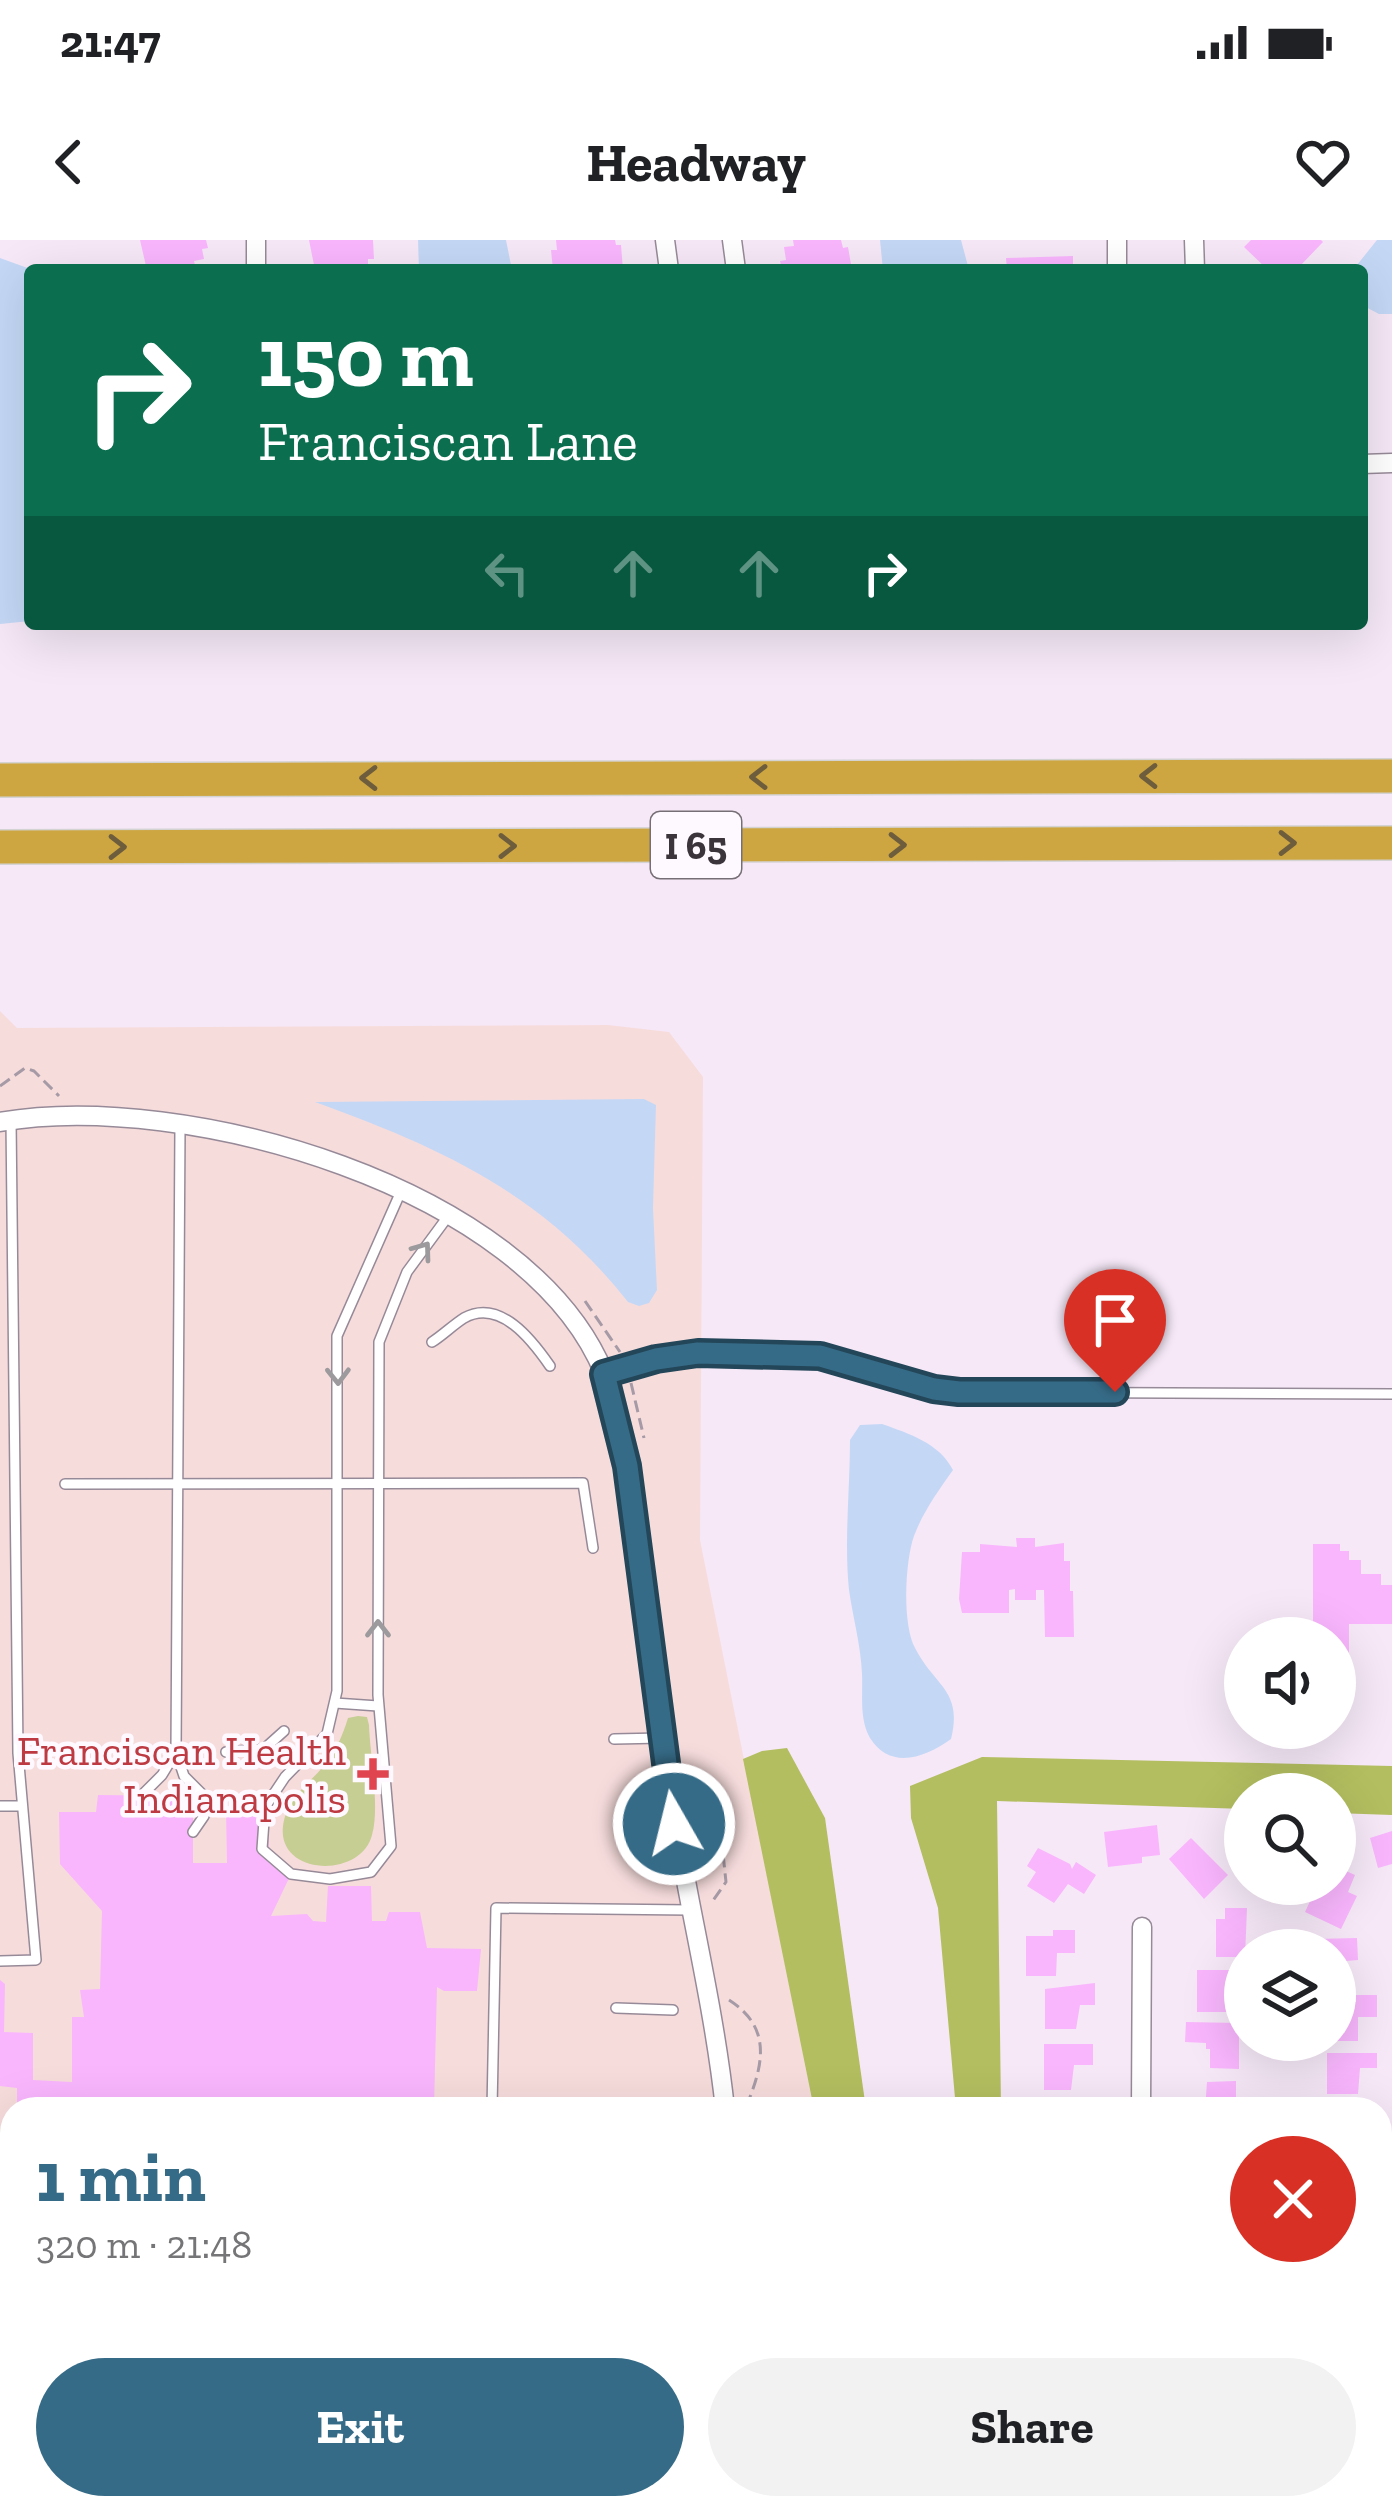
<!DOCTYPE html>
<meta charset="utf-8">
<style>
:root{--surface:#fff;--page:#f2f2f2;--text:#202124;--muted:#757577;--accent:#366b87}
body{margin:0;font-family:"Zilla Slab",serif;background:var(--page);color:var(--text);height:100vh;display:flex;flex-direction:column;font-size:45px;white-space:nowrap}
*{box-sizing:border-box;margin:0}
p{font-size:39px;color:var(--muted)}
.icon{flex:none;width:66px;height:66px;fill:none;stroke:currentColor;stroke-width:2;stroke-linecap:round;stroke-linejoin:round}
.map{position:relative;flex:1;overflow:hidden}
.drawer{position:absolute;left:0px;top:1857px;width:1392px;height:423px;display:flex;flex-direction:column;background:var(--surface);border-radius:36px 36px 0 0;box-shadow:0 12px 48px #0002}
.drawer>*{flex:none}
.hud{position:absolute;left:24px;top:24px;width:1344px;height:366px;border-radius:12px;box-shadow:0 12px 48px #0002;background:#0b6e4f;color:#fff;overflow:hidden}
.controls{position:absolute;left:1224px;top:1377px;display:grid;gap:24px}
.controls a{display:grid;place-items:center;width:132px;height:132px;border-radius:50%;background:var(--surface);box-shadow:0 12px 48px #0002;font-size:60px}
.pin{position:absolute;display:grid;place-items:center;width:102px;height:102px;color:#fff;margin:-123px -51px;border-radius:50% 50% 50% 0;rotate:-45deg;box-shadow:0 0 12px #0007}
.pin .icon{rotate:45deg}
.me{position:absolute;width:132px;margin:-66px;rotate:352deg;stroke-linejoin:round;filter:drop-shadow(0 0 9px #0008)}
.turn{display:flex;align-items:center;gap:42px;height:252px;padding:0 36px;font-size:54px}
.turn .icon{width:156px;height:156px;stroke-width:2.5}
.turn b{display:block;font-size:84px;line-height:102px}
.lanes{display:flex;align-items:center;height:114px;padding:0 36px;background:#0003;justify-content:center;gap:60px;direction:ltr}
.lanes .off{opacity:.35}
.round{display:grid;place-items:center;flex:none;width:126px;height:126px;border-radius:63px;background:var(--page)}
.summary{display:flex;align-items:center;justify-content:space-between;height:204px;padding:0 36px}
h1{font-size:72px;font-weight:800;line-height:90px;color:var(--accent)}
.button{display:flex;gap:24px;margin-top:auto;padding:24px 36px}
.button a{flex:1;height:138px;border-radius:72px;background:var(--accent);color:#fff;font-size:48px;font-weight:800;line-height:138px;text-align:center}
.button a+a{background:var(--page);color:var(--text)}
.status{display:flex;justify-content:space-between;align-items:center;height:84px;padding:0 60px;background:var(--surface);direction:ltr}
.status svg{height:33px;fill:currentColor}
header{display:flex;justify-content:space-between;align-items:center;height:156px;padding:0 36px;background:var(--surface);font-size:54px;font-weight:800}
.map>svg:first-child{display:block}
</style>
<div class="status"><b>21:47</b><svg viewBox="0 0 49 12"><path d="M0 12V9h3v3zM5 12V6h3v6zM10 12V3h3v9zM15 12V0h3v12zM26 1h20v11H26zM47 4h2v5h-2z"/></svg></div>
<header><svg class="icon" aria-label="back" viewBox="0 0 24 24"><path d="M15 5l-7 7 7 7"/></svg>Headway<svg class="icon" aria-label="heart" viewBox="0 0 24 24"><path d="M12 20l-8-8c-3-5 5-10 8-4 3-6 11-1 8 4z"/></svg></header>
<div class="map">
<svg width="1392" height="2278" viewBox="0 0 1392 2278">
<rect width="100%" height="100%" fill="#f6e8f7"/>
<polygon fill="#f7dcdc" points="0,771 17,788 608,785 669,792 703,837 700,1300 814,1869 12,1869 12,2268 954,2268 963,2278 0,2278"/>
<path fill="#c6ce93" d="M358,1476l9,1 2,8c1,30 11,83 3,110 -11,44 -95,41 -89,-9 4,-27 23,-40 40,-59 12,-12 20,-33 25,-49z"/>
<g fill="#b3be60">
<polygon points="787,1508 825,1578 866,1869 814,1869 743,1519 762,1511"/>
<polygon points="982,1517 1392,1526 1392,1575 1335,1573 1335,1554 1245,1554 1245,1569 997,1561 1001,1869 956,1869 938,1668 911,1578 910,1546"/>
</g>
<g fill="#c4d8f6">
<polygon points="418,0 506,0 512,30 419,30"/>
<polygon points="880,0 961,0 969,30 883,30"/>
<polygon points="1377,0 1392,0 1392,74 1379,74 1362,65 1362,30 1353,30"/>
<polygon points="0,18 33,30 30,30 30,381 0,384"/>
<path d="M644,859l12,6 -3,103 4,82 -8,13 -10,3 -11,-4c-85,-108 -186,-154 -313,-200z"/>
<path d="M882,1184c28,10 57,19 71,46 -15,21 -30,42 -39,66 -9,25 -12,88 1,112 20,39 48,42 36,91 -25,18 -60,32 -81,-1 -11,-19 -7,-43 -8,-64 -1,-28 -9,-56 -13,-84 -5,-49 1,-100 1,-150l10,-15z"/>
</g>
<g fill="#f9b6fd">
<polygon points="140,0 206,0 208,8 202,9 204,19 194,21 196,30 152,30 151,24 146,26"/>
<polygon points="309,0 373,0 374,19 368,19 368,30 315,30"/>
<polygon points="556,0 615,0 616,5 621,5 623,30 553,30 551,10 557,10"/>
<polygon points="793,0 841,0 843,8 848,7 852,30 782,30 780,21 786,20 784,7 794,6"/>
<polygon points="1251,0 1321,0 1323,2 1300,26 1287,30 1280,24 1268,30 1244,7"/>
<polygon points="1073,16 1073,30 1007,30 1006,18"/>
<polygon points="1016,1298 1035,1298 1035,1307 1064,1303 1064,1321 1070,1321 1070,1351 1073,1351 1074,1397 1045,1397 1044,1350 1036,1350 1036,1360 1015,1360 1015,1349 1009,1350 1009,1373 962,1373 959,1359 962,1312 980,1312 980,1304 1017,1307"/>
<polygon points="1313,1304 1340,1304 1340,1311 1349,1311 1349,1320 1361,1320 1361,1334 1381,1334 1381,1345 1392,1345 1392,1384 1349,1384 1349,1432 1340,1432 1340,1437 1335,1437 1335,1398 1313,1398"/>
<polygon points="98,1555 193,1556 193,1623 227,1623 226,1569 268,1578 269,1612 291,1634 271,1676 307,1674 313,1681 326,1682 328,1646 371,1646 372,1681 386,1681 389,1672 420,1672 427,1708 481,1709 477,1751 444,1751 437,1747 434,1867 17,1869 17,1848 0,1846 0,1740 5,1744 4,1792 33,1793 33,1840 72,1842 72,1777 84,1777 80,1750 100,1749 102,1671 60,1624 59,1572 96,1572"/>
<polygon points="1157,1585 1160,1615 1142,1617 1142,1623 1108,1627 1104,1592"/>
<polygon points="1392,1591 1392,1624 1378,1628 1370,1598"/>
<polygon points="1191,1598 1228,1635 1204,1659 1169,1619"/>
<polygon points="1038,1608 1070,1624 1072,1629 1076,1622 1096,1635 1084,1654 1068,1644 1054,1663 1027,1646 1036,1632 1027,1626"/>
<polygon points="1335,1626 1355,1635 1348,1652 1357,1656 1341,1689 1305,1672 1318,1644 1335,1644"/>
<polygon points="1225,1668 1247,1668 1245,1717 1216,1717 1216,1679 1225,1679"/>
<polygon points="1053,1690 1075,1690 1075,1713 1057,1713 1056,1736 1026,1736 1026,1696 1053,1696"/>
<polygon points="1357,1698 1358,1720 1346,1721 1347,1739 1335,1739 1335,1710 1316,1710 1315,1699"/>
<rect x="1197" y="1730" width="37" height="42"/>
<polygon points="1095,1743 1095,1765 1080,1765 1076,1789 1045,1789 1045,1749"/>
<polygon points="1356,1755 1377,1755 1377,1777 1358,1777 1358,1801 1335,1801 1335,1762 1356,1762"/>
<polygon points="1186,1782 1239,1783 1239,1829 1210,1828 1210,1809 1206,1809 1206,1803 1185,1802"/>
<polygon points="1044,1804 1093,1804 1093,1825 1074,1825 1071,1850 1044,1850"/>
<polygon points="1327,1813 1377,1813 1377,1828 1360,1828 1358,1854 1327,1854"/>
<polygon points="1236,1841 1236,1869 1205,1869 1207,1842"/>
<polygon points="168,2268 227,2268 218,2278 177,2278"/>
<rect x="239" y="2268" width="235" height="10"/>
<polygon points="777,2268 837,2268 836,2278 776,2278"/>
</g>
<g fill="none" stroke-linecap="round" stroke-linejoin="round">
<g stroke="#978a98" stroke-width="12">
<g id="lane">
<polyline points="402,949 337,1096 337,1451 327,1494 285,1537 265,1567 262,1609 291,1634 330,1639 371,1632 391,1606 378,1455 379,1102 407,1032 449,975"/>
<path d="M432,1102c11,-7 21,-17 32,-24 36,-20 68,22 86,48"/>
<polyline points="604,1134 656,1119 698,1113 820,1116 934,1149 959,1152 1392,1154"/>
<polyline points="65,1244 583,1243 593,1308"/>
<polyline points="335,1463 378,1466"/>
<polyline points="614,1499 662,1498"/>
<polyline points="176,1512 180,887"/>
<polyline points="226,1512 264,1509 284,1491"/>
<polyline points="142,1555 162,1535 176,1512 184,1536 202,1554 204,1576 193,1592"/>
<polyline points="0,1566 20,1566"/>
<polyline points="0,1721 36,1720 18,1513 11,880"/>
<polyline points="616,1768 673,1770"/>
<polyline points="492,1869 496,1668 690,1670"/>
<polyline points="0,2131 12,2142"/>
<polyline points="136,2268 145,2278"/>
<polyline points="511,2278 513,2268"/>
</g>
</g>
<g stroke="#978a98" stroke-width="21">
<g id="street">
<polyline points="256,0 256,30"/>
<polyline points="665,0 669,30"/>
<polyline points="732,0 736,30"/>
<polyline points="1117,0 1117,30"/>
<polyline points="1194,0 1195,30"/>
<polyline points="1362,224 1392,223"/>
<path d="M0,882c184,-32 527,64 604,251 16,41 23,91 29,134 13,87 21,174 34,261 15,114 46,227 58,341"/>
<polyline points="1141,1869 1142,1687"/>
<polyline points="1380,2116 1392,2116"/>
<polyline points="1227,2268 1233,2278"/>
<polyline points="679,2278 683,2268"/>
</g>
</g>
<g stroke="#d4d3d4" stroke-width="36">
<g id="highway">
<polyline points="0,540 1392,536"/>
<polyline points="0,607 1392,603"/>
</g>
</g>
<g stroke="#a59aa5" stroke-width="3" stroke-dasharray="12 6" stroke-linecap="butt">
<polyline points="0,846 25,828 34,831 59,856"/>
<polyline points="585,1061 620,1112"/>
<polyline points="631,1143 644,1198"/>
<polyline points="694,1556 719,1575 726,1642 712,1662"/>
<path d="M729,1760c44,28 34,66 17,107"/>
</g>
<use href="#lane" stroke="#fff" stroke-width="9"/>
<use href="#street" stroke="#fff" stroke-width="18"/>
<use href="#highway" stroke="#cda641" stroke-width="33"/>
</g>
<defs><path id="oneway-chevron" d="M-2-3.5L2.5 0L-2 3.5" fill="none" stroke-width="1.6" stroke-linecap="round" stroke-linejoin="round" transform="scale(3)"/></defs>
<g stroke="#6e5d3d">
<use href="#oneway-chevron" transform="translate(1149 536) rotate(180)"/>
<use href="#oneway-chevron" transform="translate(759 537) rotate(180)"/>
<use href="#oneway-chevron" transform="translate(369 538) rotate(180)"/>
<use href="#oneway-chevron" transform="translate(1287 603)"/>
<use href="#oneway-chevron" transform="translate(897 605)"/>
<use href="#oneway-chevron" transform="translate(507 606)"/>
<use href="#oneway-chevron" transform="translate(117 607)"/>
</g>
<g stroke="#9d9a9d">
<use href="#oneway-chevron" transform="translate(423 1010) rotate(-54)"/>
<use href="#oneway-chevron" transform="translate(338 1136) rotate(89)"/>
<use href="#oneway-chevron" transform="translate(378 1389) rotate(-90)"/>
</g>
<g fill="none" stroke-linecap="round" stroke-linejoin="round">
<g stroke="#234658" stroke-width="30">
<polyline id="route" points="674,1584 627,1226 604,1134 656,1119 698,1113 820,1116 934,1149 959,1152 1115,1152"/>
</g>
<use href="#route" stroke="#366b87" stroke-width="21"/>
</g>
<path fill="#e0444e" stroke="#fef9ff" stroke-width="4.5" d="M367 1516h12v12h12v12h-12v12h-12v-12h-12v-12h12z"/>
<g text-anchor="middle" stroke-width="9" stroke-linejoin="round" paint-order="stroke">
<rect fill="#fef9ff" stroke="#767076" stroke-width="3" x="651" y="572" width="90" height="66" rx="9"/>
<g font-size="39" font-weight="bold" fill="#3b353b">
<text x="696" y="619">I 65</text>
</g>
<g font-size="42" fill="#be3a42" stroke="#fef9ff" text-anchor="end">
<text x="346" y="1525">Franciscan Health<tspan x="346" dy="48">Indianapolis</tspan></text>
</g>
</g>
</svg>
<div class="controls">
<a><svg class="icon" aria-label="sound" viewBox="0 0 24 24"><path d="M4 9h4l5-4v14l-5-4H4zM17 9q2 3 0 6"/></svg></a>
<a><svg class="icon" aria-label="search" viewBox="0 0 24 24"><circle cx="10" cy="10" r="6"/><path d="M15 15l6 6"/></svg></a>
<a><svg class="icon" aria-label="layers" viewBox="0 0 24 24"><path d="M12 4l9 5-9 5-9-5zM3 14l9 5 9-5"/></svg></a>
</div>
<div class="pin" style="left:1115px;top:1152px;background:#d93025"><svg class="icon" aria-label="arrive" viewBox="0 0 24 24"><path d="M6 21V4h12l-3 4 3 4H6"/></svg></div>
<svg class="me" style="left:674px;top:1584px" viewBox="-20 -20 40 40"><circle r="17" fill="#366b87" stroke="#fff" stroke-width="3"/><path d="M0-11L8 9 0 5-8 9z" fill="#fff"/></svg>
<div class="hud">
<div class="turn"><svg class="icon" aria-label="right" viewBox="0 0 24 24"><path d="M7 20v-9h11M14 6l5 5-5 5"/></svg><div><b>150 m</b>Franciscan Lane</div></div>
<div class="lanes"><svg class="icon off" aria-label="left" viewBox="0 0 24 24"><path d="M17 20v-9H6M10 6l-5 5 5 5"/></svg><svg class="icon off" aria-label="ahead" viewBox="0 0 24 24"><path d="M12 20V5M6 11l6-6 6 6"/></svg><svg class="icon off" aria-label="ahead" viewBox="0 0 24 24"><path d="M12 20V5M6 11l6-6 6 6"/></svg><svg class="icon" aria-label="right" viewBox="0 0 24 24"><path d="M7 20v-9h11M14 6l5 5-5 5"/></svg></div>
</div>
<section class="drawer">
<div class="summary"><div><h1>1 min</h1><p>320 m · 21:48</p></div><a class="round" style="background:#d93025;color:#fff"><svg class="icon" aria-label="close" viewBox="0 0 24 24"><path d="M6 6l12 12M18 6L6 18"/></svg></a></div>
<div class="button"><a>Exit</a><a>Share</a></div>
</section>
</div>
